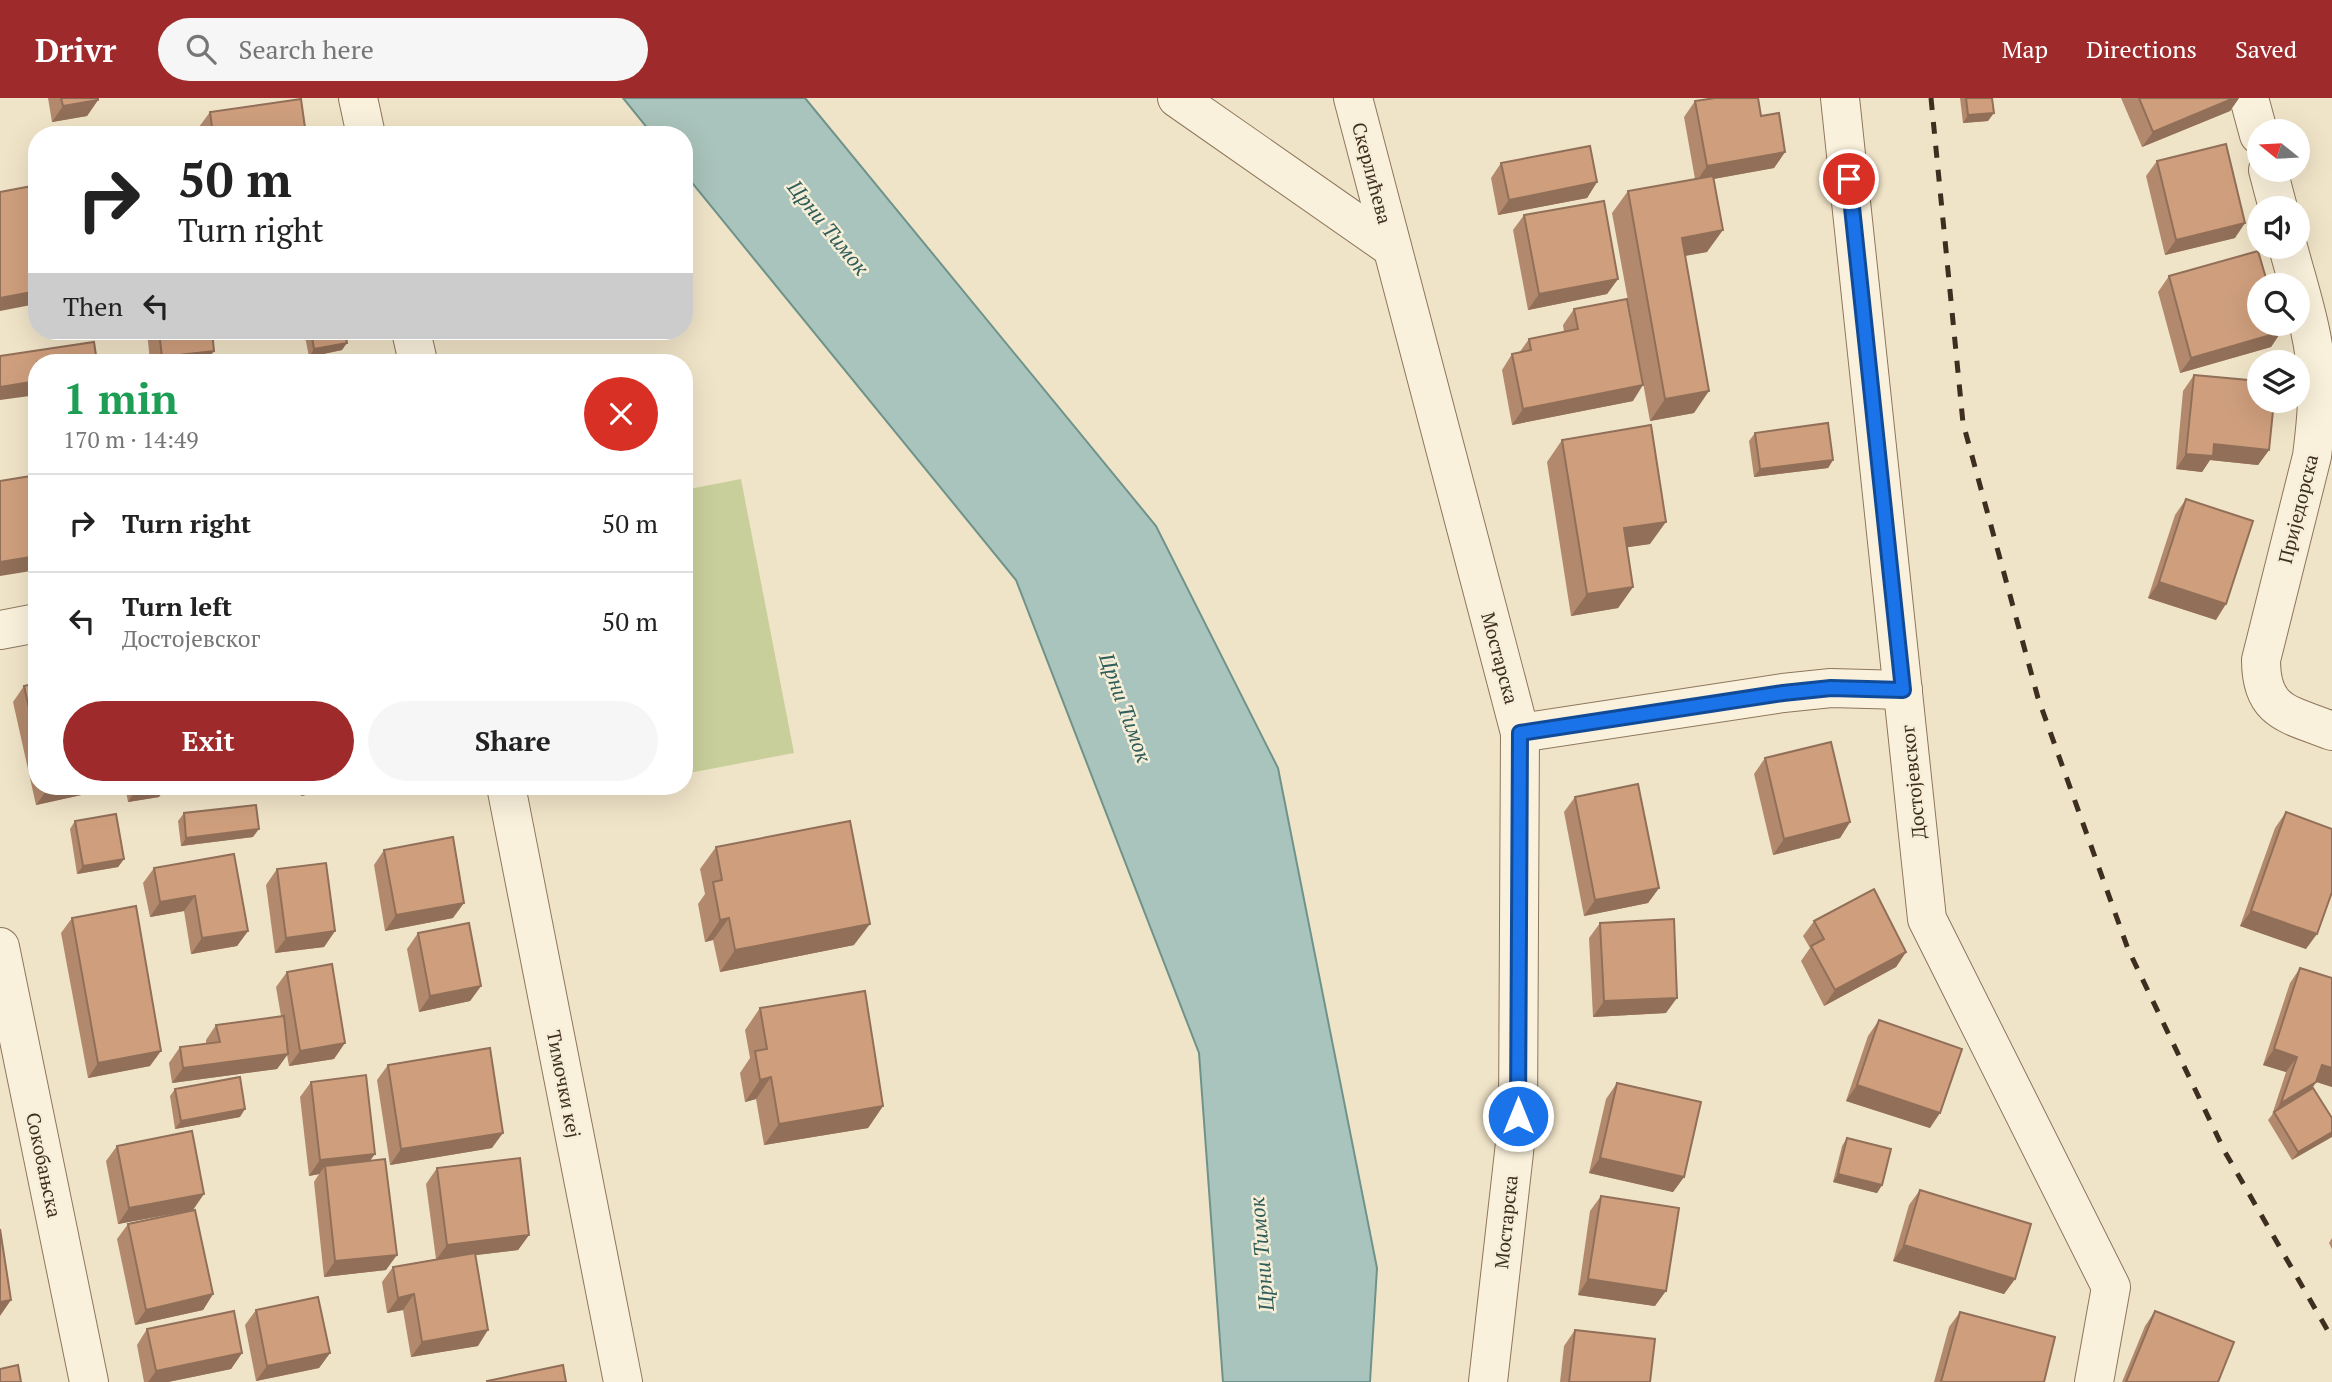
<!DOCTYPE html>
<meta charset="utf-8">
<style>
:root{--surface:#fff;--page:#f6f6f6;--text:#222;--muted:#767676;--line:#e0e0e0;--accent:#9e2a2b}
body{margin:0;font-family:"PT Serif",serif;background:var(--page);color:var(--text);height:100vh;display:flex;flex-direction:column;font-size:26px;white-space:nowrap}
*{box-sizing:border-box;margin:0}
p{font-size:23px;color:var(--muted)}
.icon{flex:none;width:38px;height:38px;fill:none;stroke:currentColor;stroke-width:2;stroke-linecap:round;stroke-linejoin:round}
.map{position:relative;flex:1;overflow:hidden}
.drawer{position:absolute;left:28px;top:256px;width:665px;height:441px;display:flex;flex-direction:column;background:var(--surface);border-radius:28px;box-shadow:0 7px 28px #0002}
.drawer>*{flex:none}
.guide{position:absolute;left:28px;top:28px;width:665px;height:214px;border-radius:28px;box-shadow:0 7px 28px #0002;background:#fff;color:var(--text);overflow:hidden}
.needle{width:46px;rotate:288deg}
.tools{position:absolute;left:2247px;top:21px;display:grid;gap:14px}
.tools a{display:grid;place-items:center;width:63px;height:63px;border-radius:50%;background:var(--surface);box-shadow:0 7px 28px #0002;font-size:35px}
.pin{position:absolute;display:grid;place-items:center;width:60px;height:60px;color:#fff;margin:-30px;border:4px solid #fff;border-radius:50%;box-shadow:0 2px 7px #0007}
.me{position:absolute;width:77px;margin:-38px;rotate:0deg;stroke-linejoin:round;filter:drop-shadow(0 0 5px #0008)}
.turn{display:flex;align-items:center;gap:24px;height:147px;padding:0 35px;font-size:32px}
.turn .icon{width:91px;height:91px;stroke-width:2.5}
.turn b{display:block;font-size:49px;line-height:60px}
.then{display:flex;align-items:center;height:66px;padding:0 35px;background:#0003;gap:14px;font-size:26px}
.round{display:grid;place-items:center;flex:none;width:74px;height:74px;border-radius:37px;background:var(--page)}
.overview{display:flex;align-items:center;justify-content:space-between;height:119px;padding:0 35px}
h1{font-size:42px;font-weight:700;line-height:52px;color:#1e9e55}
.cta{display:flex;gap:14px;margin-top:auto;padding:14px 35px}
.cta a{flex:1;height:80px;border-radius:42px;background:var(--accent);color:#fff;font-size:28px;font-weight:700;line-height:80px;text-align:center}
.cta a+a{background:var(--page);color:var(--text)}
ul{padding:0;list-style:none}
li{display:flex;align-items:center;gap:21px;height:98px;padding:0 35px;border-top:2px solid var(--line)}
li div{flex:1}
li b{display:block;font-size:26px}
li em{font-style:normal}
header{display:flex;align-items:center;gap:42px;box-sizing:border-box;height:98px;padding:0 35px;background:var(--accent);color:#fff}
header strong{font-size:33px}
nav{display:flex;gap:38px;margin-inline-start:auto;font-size:24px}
.search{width:490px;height:63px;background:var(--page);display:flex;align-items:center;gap:18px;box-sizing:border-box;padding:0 24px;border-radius:38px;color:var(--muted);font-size:26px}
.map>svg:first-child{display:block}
</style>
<header>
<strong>Drivr</strong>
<div class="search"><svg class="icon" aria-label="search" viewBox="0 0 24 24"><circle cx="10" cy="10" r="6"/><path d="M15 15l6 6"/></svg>Search here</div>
<nav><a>Map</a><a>Directions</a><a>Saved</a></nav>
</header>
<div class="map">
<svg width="2332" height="1284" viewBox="0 0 2332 1284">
<rect width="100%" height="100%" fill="#f0e4c8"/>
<polygon fill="#c9cf9b" points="741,381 794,655 684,676 684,392"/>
<polygon fill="#a9c4bc" stroke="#6f938a" stroke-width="2" points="623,0 805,0 1156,428 1278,670 1377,1170 1370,1284 1223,1284 1199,955 1016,482 684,75 684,37 653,37"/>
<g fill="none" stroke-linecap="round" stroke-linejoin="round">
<g stroke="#8d765c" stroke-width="40">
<g id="street">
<polyline points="358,0 366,37"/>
<polyline points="1177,0 1392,150"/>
<polyline points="1353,0 1520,635 1518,1019 1488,1284"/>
<polyline points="1840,0 1927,821 2111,1189 2094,1284"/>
<polyline points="2249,0 2259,37"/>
<polyline points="2268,72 2278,110"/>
<path d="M2288,149c12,45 28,91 29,138 1,24 -2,47 -5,71l-51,204c0,53 28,54 71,71"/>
<polyline points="411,233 418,264"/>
<polyline points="0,532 37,525"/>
<polyline points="1520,635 1783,595 1831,590 1903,592"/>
<polyline points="506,688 623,1284"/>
<polyline points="0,849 89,1284"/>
</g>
</g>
<use href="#street" stroke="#faf1dc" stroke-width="38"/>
<polyline stroke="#3d2e20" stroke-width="5" stroke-dasharray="12 12" stroke-linecap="butt" points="1931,0 1963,325 2038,600 2128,851 2225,1054 2332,1240"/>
</g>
<g fill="#b2896c">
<polygon points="48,0 98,0 98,2 87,18 52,24"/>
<polygon points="1960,0 1992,0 1988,23 1963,25"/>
<polygon points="2121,0 2239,0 2230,13 2142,49"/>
<polygon points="1695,3 1761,18 1785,54 1774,70 1714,81 1707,154 1685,158 1694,315 1650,323 1612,115 1628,93 1695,81 1684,19"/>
<polygon points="210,14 306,37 200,37 199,29"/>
<polygon points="2157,63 2235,140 2165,157 2146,78"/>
<polygon points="1501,65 1597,84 1587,100 1498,117 1491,80"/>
<polygon points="1524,117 1618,181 1607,196 1528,212 1513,132"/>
<polygon points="2169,178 2281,234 2271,249 2180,275 2158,194"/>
<polygon points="1574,211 1633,303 1512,327 1502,272 1512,256 1519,255 1529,241 1564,234 1563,227"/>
<polygon points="147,233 212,233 206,264 150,264"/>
<polygon points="304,233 345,233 342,252 309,259"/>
<polygon points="2194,277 2269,352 2258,367 2210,362 2202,374 2176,371 2183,293"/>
<polygon points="1755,335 1833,362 1828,370 1754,379 1749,343"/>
<polygon points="1562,342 1650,446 1627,449 1633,489 1618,510 1571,518 1547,364"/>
<polygon points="2186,401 2216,522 2148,500 2175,417"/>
<polygon points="37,585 37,688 108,688 104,692 36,707 13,604 24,588"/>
<polygon points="1765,660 1850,724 1840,740 1773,757 1754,676"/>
<polygon points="125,688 164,688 159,699 128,704"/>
<polygon points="299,688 336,688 333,691 301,698"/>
<polygon points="1575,699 1659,790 1648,805 1584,818 1564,714"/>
<polygon points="2286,714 2306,851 2240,828 2275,730"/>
<polygon points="184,715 253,739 181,748 178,723"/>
<polygon points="75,723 124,761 118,769 77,776 70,731"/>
<polygon points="716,749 854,847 720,874 713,842 705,844 698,806 705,796 700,771"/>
<polygon points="384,752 453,820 385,833 374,767"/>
<polygon points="154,770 248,833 237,848 191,856 184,813 150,819 143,785"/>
<polygon points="277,771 335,833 324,849 275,855 266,787"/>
<polygon points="72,820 150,968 88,980 61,835"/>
<polygon points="1814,823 1906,854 1896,869 1824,908 1801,863 1810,850 1803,838"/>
<polygon points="1600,825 1666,915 1593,919 1589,840"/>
<polygon points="418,835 481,888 470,903 419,914 407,851"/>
<polygon points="2300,870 2332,880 2332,989 2316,984 2312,991 2332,1020 2292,1062 2268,1022 2272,1017 2286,974 2263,967 2290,885"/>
<polygon points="287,874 334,961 289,968 287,957 277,971 172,985 169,965 180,949 206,946 206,942 216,927 281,918 276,889"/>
<polygon points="760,910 883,1008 868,1030 764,1047 756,1001 745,1004 740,975 750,960 745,932"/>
<polygon points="1879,922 1930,1030 1846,1003 1868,938"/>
<polygon points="388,967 492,1050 390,1067 377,982"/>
<polygon points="311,984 370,1063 386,1172 324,1179 314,1084 319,1076 309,1078 300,999"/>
<polygon points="1617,985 1684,1079 1673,1094 1589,1075 1606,1001"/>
<polygon points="175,991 240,1019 175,1031 170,998"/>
<polygon points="1847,1040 1882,1087 1877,1095 1833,1084 1842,1048"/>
<polygon points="117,1048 193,1112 118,1126 106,1063"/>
<polygon points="437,1070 529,1137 518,1152 475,1157 478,1248 411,1259 403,1212 387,1215 382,1184 393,1169 436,1161 426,1086"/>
<polygon points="1920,1092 2015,1181 2004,1196 1893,1163 1909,1107"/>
<polygon points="1601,1098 1655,1208 1578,1197 1590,1113"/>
<polygon points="128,1126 213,1196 203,1212 135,1227 117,1141"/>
<polygon points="2332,1140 2332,1151 2329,1145"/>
<polygon points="256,1212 330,1255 319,1270 256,1283 245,1227"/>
<polygon points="2155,1213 2218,1284 2122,1284 2145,1228"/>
<polygon points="1960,1214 2044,1284 1934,1284 1949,1229"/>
<polygon points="147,1231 242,1255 231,1271 168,1284 144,1284 137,1247"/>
<polygon points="1575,1232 1650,1284 1560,1284 1564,1248"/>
</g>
<g fill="#916f58">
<polygon points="2234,0 2239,0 2230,13 2142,49 2153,34"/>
<polygon points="98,2 87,18 52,24 63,8"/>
<polygon points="1994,15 1988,23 1963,25 1968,17"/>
<polygon points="1785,54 1774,70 1696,84 1707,68"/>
<polygon points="1597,84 1587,100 1498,117 1509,102"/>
<polygon points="2245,125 2235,140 2165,157 2176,142"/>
<polygon points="1723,132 1707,154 1666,161 1682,140"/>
<polygon points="37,150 37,164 22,167 33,151"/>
<polygon points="1618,181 1607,196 1528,212 1539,196"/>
<polygon points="37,193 37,199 31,207 0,213 0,200"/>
<polygon points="2281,234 2271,249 2180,275 2191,260"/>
<polygon points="347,245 342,252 309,259 314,251"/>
<polygon points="214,253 206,264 158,264 162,259"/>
<polygon points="37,283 37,297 0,302 0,289"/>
<polygon points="1643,287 1633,303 1512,327 1523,311"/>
<polygon points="1709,293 1694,315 1650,323 1665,301"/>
<polygon points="2214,346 2269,352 2258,367 2210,362 2202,374 2176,371 2186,356"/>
<polygon points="1833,362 1828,370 1754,379 1760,371"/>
<polygon points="1666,424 1650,446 1609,452 1624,430"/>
<polygon points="37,458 37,472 0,478 0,464"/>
<polygon points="2159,484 2226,506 2216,522 2148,500"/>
<polygon points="1633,489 1618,510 1571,518 1587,496"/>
<polygon points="65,688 108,688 104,692 36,707 47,692"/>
<polygon points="316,688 336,688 333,691 301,698 307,690"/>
<polygon points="165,691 159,699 128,704 133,696"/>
<polygon points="1850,724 1840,740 1773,757 1784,741"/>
<polygon points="259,731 253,739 181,748 186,740"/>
<polygon points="124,761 118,769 77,776 83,768"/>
<polygon points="1659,790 1648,805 1584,818 1595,802"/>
<polygon points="195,798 184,813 150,819 160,804"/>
<polygon points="464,805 453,820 385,833 396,817"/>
<polygon points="2251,813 2317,836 2306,851 2240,828"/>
<polygon points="729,820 713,842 705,844 720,822"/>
<polygon points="870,826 854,847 720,874 735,852"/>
<polygon points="248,833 237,848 191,856 202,840"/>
<polygon points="335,833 324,849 275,855 286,840"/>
<polygon points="1906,854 1896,869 1824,908 1835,892"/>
<polygon points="481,888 470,903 419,914 430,898"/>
<polygon points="1677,900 1666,915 1593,919 1604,903"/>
<polygon points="345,945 334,961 289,968 300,953"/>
<polygon points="2274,951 2297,959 2286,974 2263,967"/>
<polygon points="161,953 150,968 88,980 98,965"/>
<polygon points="288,956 277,971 172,985 183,970"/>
<polygon points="2322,967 2332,970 2332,989 2311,982"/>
<polygon points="771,979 756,1001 745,1004 760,982"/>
<polygon points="2316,984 2305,1000 2274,1015 2281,1005"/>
<polygon points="1857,987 1940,1015 1930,1030 1846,1003"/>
<polygon points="883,1008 868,1030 764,1047 779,1026"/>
<polygon points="245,1011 240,1019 175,1031 181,1023"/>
<polygon points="2332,1034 2332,1039 2292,1062 2298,1054"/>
<polygon points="503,1035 492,1050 390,1067 401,1051"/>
<polygon points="375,1056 364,1071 325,1068 319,1076 309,1078 320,1062"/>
<polygon points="1600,1060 1684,1079 1673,1094 1589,1075"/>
<polygon points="1838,1076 1882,1087 1877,1095 1833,1084"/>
<polygon points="204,1096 193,1112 118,1126 129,1110"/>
<polygon points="529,1137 518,1152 436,1162 447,1147"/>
<polygon points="1904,1147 2015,1181 2004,1196 1893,1163"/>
<polygon points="397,1157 386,1172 324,1179 335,1163"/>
<polygon points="1588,1181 1666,1193 1655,1208 1578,1197"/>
<polygon points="213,1196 203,1212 135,1227 146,1212"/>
<polygon points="414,1196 403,1212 387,1215 398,1200"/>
<polygon points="11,1202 0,1218 0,1204"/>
<polygon points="488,1232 478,1248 411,1259 422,1244"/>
<polygon points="242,1255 231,1271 168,1284 148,1284 156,1273"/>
<polygon points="330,1255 319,1270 256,1283 267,1268"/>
</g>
<g fill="#cf9f7d" stroke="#916f58" stroke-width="2">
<polygon points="61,0 98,0 98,2 63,8"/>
<polygon points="1715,0 1758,0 1761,18 1779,15 1785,54 1707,68 1695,3"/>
<polygon points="1966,0 1992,0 1994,15 1968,17"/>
<polygon points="2139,0 2234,0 2153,34"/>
<polygon points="301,1 306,37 213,37 210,14"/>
<polygon points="2226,46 2245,125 2176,142 2157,63"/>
<polygon points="1590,48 1597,84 1509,102 1501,65"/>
<polygon points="1713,78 1723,132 1682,140 1709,293 1665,301 1628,93"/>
<polygon points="37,87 37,150 33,151 37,169 37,193 0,200 0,94"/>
<polygon points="1604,103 1618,181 1539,196 1524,117"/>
<polygon points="2258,153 2268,187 2259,187 2259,226 2279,226 2281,234 2191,260 2169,178"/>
<polygon points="1627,201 1643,287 1523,311 1512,256 1531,252 1529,241 1578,231 1574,211"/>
<polygon points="159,233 212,233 214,253 162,259"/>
<polygon points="311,233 345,233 347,245 314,251"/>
<polygon points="94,244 97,264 37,264 37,283 0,289 0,258"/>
<polygon points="2194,277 2259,283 2259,303 2274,303 2269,352 2214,346 2213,358 2186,356"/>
<polygon points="1828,325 1833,362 1760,371 1755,335"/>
<polygon points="1651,327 1666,424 1624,430 1633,489 1587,496 1562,342"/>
<polygon points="37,377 37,458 0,464 0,383"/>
<polygon points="2186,401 2253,423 2226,506 2159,484"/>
<polygon points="37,585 37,646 24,588"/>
<polygon points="1831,644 1850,724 1784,741 1765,660"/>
<polygon points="1638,686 1659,790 1595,802 1575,699"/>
<polygon points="46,688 65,688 47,692"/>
<polygon points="132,688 164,688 165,691 133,696"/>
<polygon points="256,707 259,731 186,740 184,715"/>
<polygon points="2286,714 2332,731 2332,794 2317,836 2251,813"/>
<polygon points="116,716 124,761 83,768 75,723"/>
<polygon points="850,723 870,826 735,852 729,820 720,822 713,784 722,782 716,749"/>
<polygon points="453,739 464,805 396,817 384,752"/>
<polygon points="234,756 248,833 202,840 195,798 160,804 154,770"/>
<polygon points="326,765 335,833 286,840 277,771"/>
<polygon points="1874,791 1906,854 1835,892 1811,848 1824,841 1814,823"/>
<polygon points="136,808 161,953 98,965 72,820"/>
<polygon points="1674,821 1677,900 1604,903 1600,825"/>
<polygon points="469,825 481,888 430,898 418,835"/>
<polygon points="332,866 345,945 300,953 287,874"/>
<polygon points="2300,870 2332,880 2332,970 2322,967 2316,984 2281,1005 2297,959 2274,951"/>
<polygon points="865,893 883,1008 779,1026 771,979 760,982 755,953 767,951 760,910"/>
<polygon points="284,918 288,956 183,970 180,949 220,944 216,927"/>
<polygon points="1879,922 1962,951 1940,1015 1857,987"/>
<polygon points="490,950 503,1035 401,1051 388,967"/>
<polygon points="366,977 375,1056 320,1062 311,984"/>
<polygon points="240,979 245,1011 181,1023 175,991"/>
<polygon points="1617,985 1701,1004 1684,1079 1600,1060"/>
<polygon points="2313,990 2332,1020 2332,1034 2298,1054 2274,1014"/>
<polygon points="192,1033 204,1096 129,1110 117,1048"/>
<polygon points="1847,1040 1891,1051 1882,1087 1838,1076"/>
<polygon points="520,1060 529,1137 447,1147 437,1070"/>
<polygon points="385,1061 397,1157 335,1163 325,1068"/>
<polygon points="1920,1092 2031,1126 2015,1181 1904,1147"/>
<polygon points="1601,1098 1679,1110 1666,1193 1588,1181"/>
<polygon points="195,1112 213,1196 146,1212 128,1126"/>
<polygon points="0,1131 11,1202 0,1204"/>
<polygon points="475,1155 488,1232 422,1244 414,1196 398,1200 393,1169"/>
<polygon points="318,1199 330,1255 267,1268 256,1212"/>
<polygon points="234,1213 242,1255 156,1273 147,1231"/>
<polygon points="2155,1213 2234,1244 2218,1284 2126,1284"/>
<polygon points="1960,1214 2055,1239 2044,1284 1941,1284"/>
<polygon points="1575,1232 1655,1241 1650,1284 1569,1284"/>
<polygon points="18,1267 21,1284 0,1284 0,1271"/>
<polygon points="563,1267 566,1284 487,1284 487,1283"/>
</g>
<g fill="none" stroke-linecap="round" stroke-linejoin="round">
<g stroke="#114b97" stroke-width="18">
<polyline id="route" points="1518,1018 1520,635 1783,595 1831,590 1903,592 1849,81"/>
</g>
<use href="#route" stroke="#1a73e8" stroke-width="12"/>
</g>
<g text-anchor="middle" stroke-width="5" stroke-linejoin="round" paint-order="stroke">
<g font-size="19" fill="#3d2e20" stroke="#f7eed8">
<text transform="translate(1372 75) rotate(75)" y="7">Скерлићева</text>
<text transform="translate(2298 411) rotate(-76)" y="7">Приједорска</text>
<text transform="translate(1500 560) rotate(75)" y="7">Мостарска</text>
<text transform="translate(1913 684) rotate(-96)" y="7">Достојевског</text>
<text transform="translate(564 986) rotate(79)" y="7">Тимочки кеј</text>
<text transform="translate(44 1067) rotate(78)" y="7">Сокобањска</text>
<text transform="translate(1506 1124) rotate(-84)" y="7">Мостарска</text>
</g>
<g font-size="21" font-style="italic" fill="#2f5d5a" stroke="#f7eed8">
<text transform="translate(828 130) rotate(51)" y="7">Црни Тимок</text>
<text transform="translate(1125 610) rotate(70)" y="7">Црни Тимок</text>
<text transform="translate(1262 1156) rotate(-95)" y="7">Црни Тимок</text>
</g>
</g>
</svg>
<div class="tools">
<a><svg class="needle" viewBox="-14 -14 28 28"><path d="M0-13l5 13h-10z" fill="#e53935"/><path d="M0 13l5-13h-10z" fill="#767676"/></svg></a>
<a><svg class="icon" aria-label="sound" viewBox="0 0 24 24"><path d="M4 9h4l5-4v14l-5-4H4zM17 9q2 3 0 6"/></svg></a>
<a><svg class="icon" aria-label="search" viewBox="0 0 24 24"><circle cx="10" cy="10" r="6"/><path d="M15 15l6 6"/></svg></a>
<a><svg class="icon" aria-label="layers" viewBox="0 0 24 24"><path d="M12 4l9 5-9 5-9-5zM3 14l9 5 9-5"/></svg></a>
</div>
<div class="pin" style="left:1849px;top:81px;background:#d93025"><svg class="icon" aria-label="arrive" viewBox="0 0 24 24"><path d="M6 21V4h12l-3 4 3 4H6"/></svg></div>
<svg class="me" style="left:1518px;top:1018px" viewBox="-20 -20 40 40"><circle r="17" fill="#1a73e8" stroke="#fff" stroke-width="3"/><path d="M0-11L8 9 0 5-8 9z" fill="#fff"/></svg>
<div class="guide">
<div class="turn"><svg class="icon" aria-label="right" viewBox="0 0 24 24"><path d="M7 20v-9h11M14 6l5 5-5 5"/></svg><div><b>50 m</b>Turn right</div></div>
<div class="then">Then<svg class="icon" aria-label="left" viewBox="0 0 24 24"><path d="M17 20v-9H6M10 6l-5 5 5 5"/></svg></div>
</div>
<section class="drawer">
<div class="overview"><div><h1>1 min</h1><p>170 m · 14:49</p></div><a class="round" style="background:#d93025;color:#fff"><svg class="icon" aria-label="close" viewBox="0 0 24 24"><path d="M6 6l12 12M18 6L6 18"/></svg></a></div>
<ul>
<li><svg class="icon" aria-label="right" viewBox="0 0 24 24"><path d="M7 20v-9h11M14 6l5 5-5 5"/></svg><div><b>Turn right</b></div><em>50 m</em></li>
<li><svg class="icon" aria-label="left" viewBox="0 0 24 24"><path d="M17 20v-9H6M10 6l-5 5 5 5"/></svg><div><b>Turn left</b><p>Достојевског</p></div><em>50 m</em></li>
</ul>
<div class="cta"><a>Exit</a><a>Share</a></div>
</section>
</div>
